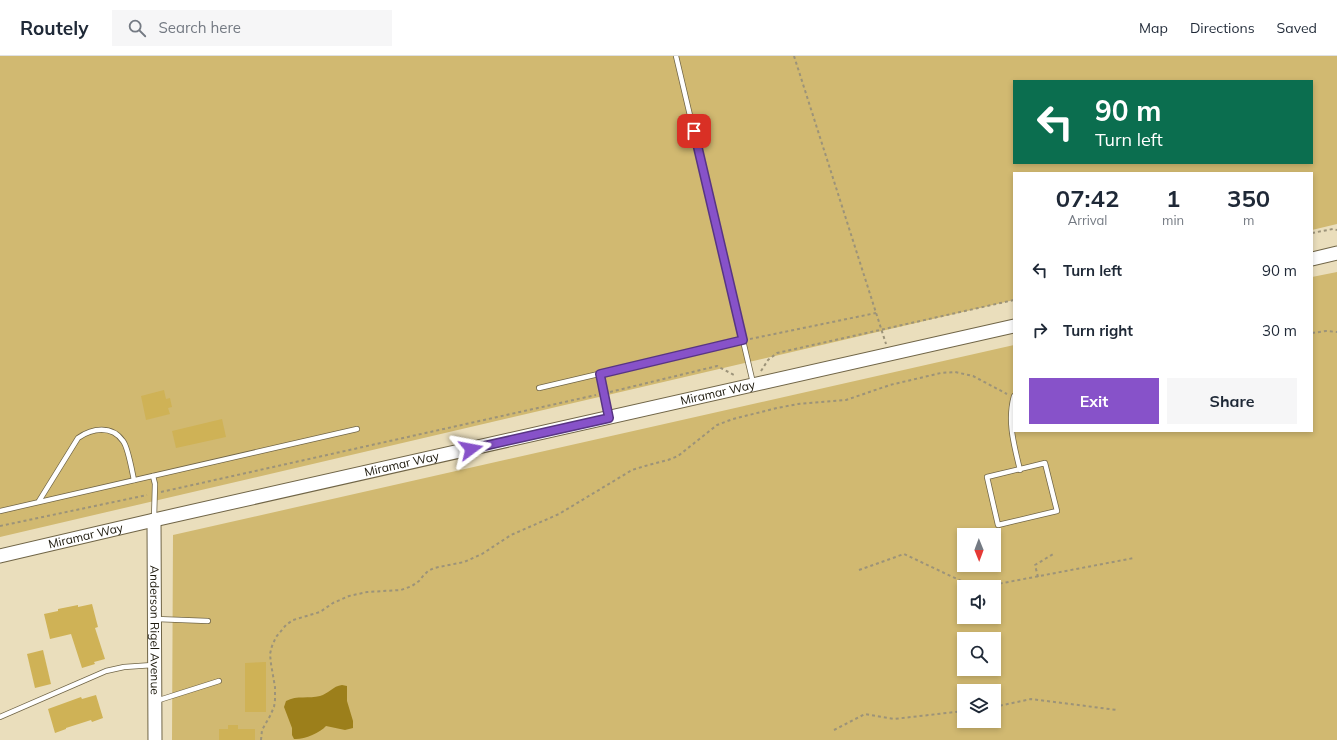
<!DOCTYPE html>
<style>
:root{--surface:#fff;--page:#f6f6f7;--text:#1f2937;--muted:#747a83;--line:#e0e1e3;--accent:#8752c9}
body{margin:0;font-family:Mulish,sans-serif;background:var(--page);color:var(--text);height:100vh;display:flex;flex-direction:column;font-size:15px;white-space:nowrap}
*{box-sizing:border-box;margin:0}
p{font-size:13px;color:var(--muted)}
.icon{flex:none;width:22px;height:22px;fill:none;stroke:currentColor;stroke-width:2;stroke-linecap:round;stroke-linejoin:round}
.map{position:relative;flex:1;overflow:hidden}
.details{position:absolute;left:1013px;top:116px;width:300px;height:260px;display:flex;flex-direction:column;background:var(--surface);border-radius:0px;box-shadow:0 2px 6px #0003}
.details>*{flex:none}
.guide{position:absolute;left:1013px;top:24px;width:300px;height:84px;border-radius:0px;box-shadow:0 2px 6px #0003;background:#0b6e4f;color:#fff;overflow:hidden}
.needle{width:26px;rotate:179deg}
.fabs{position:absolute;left:957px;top:472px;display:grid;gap:8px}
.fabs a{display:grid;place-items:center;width:44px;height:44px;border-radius:0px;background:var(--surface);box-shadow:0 2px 6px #0003;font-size:20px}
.pin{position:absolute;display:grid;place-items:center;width:34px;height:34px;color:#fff;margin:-17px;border-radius:8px;box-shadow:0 2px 6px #0006}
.me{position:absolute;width:44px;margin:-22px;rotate:77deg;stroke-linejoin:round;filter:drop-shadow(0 0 3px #0008)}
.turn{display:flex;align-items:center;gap:14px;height:84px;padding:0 16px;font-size:18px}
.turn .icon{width:52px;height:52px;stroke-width:2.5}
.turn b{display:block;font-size:28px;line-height:34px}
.eta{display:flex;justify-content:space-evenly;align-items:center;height:68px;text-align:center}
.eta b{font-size:24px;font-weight:700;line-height:28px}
.primary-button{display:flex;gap:8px;margin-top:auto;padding:8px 16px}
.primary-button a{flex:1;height:46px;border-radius:0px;background:var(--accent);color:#fff;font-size:16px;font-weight:700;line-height:46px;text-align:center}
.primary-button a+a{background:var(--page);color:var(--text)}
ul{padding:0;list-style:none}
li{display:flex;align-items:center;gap:12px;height:60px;padding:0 16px}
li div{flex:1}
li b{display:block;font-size:15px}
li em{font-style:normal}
header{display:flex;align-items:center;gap:24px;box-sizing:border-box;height:56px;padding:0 20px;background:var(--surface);border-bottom:1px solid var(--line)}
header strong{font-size:19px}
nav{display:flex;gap:22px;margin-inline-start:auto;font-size:14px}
.search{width:280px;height:36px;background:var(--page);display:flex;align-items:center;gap:10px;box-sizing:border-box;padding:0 14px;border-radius:0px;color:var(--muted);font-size:15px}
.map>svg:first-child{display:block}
</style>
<header>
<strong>Routely</strong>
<div class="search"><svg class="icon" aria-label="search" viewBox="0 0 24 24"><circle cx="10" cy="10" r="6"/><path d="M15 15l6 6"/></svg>Search here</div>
<nav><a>Map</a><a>Directions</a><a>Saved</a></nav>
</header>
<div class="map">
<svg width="1337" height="684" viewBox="0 0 1337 684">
<rect width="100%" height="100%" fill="#eadebc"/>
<g fill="#d1b971" fill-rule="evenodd">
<path d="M0,0h1337v168l-25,6v-57h-298v127l-1014,237zM1014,25h298v82h-298z"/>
<path d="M1337,216v468h-1165l1,-205 841,-190v86h298v-154zM964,479h30v30h-30zM964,531h30v30h-30zM964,583h30v30h-30zM964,635h30v30h-30z"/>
</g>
<path fill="#9c7f1b" d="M342,629l5,1v15l6,20v7l-8,2 -19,-4c-6,7 -23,14 -32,13l-2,-4v-7l-8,-21 2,-6c11,-6 23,-2 34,-5 8,-2 13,-10 22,-11z"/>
<g fill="#cfb256">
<polygon points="164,334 166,343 170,342 172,351 168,352 170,358 146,364 141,340"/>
<polygon points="222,363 226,381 176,392 172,375"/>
<polygon points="92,548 98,571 95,572 105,603 94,606 95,608 82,612 71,578 50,583 44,558 58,555 58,553 78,549 78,551"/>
<polygon points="43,594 51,628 35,632 27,598"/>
<polygon points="266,606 266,656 245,656 245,607"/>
<polygon points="96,639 103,662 92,666 91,664 66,672 66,673 55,677 48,653 81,641 82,643"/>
<polygon points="228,669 238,669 238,673 255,673 255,684 219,684 219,673 228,673"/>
</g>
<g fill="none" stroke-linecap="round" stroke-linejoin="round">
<g stroke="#706547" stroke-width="6">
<g id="lane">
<polyline points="676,0 753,327"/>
<polyline points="600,318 608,360"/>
<polyline points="539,332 743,284"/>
<path d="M1014,340c-7,25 0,49 6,74"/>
<polygon points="1045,407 1057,455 998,469 987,421"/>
<polyline points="153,420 155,428 154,463"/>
<path d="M39,445l39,-63c14,-10 34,-13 45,3 5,6 9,30 11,39"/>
<polyline points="0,455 357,373"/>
<polyline points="156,563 208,565"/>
<polyline points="156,645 219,625"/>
<polyline points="0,661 106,615 124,611 153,609"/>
</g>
</g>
<g stroke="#706547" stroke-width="15">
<g id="secondary">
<polyline points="1312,203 1337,197"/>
<path id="s1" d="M154,464l1,220"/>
<path id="s2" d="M0,500l154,-36 860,-194"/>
</g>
</g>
<g stroke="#9c9379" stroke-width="2" stroke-dasharray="3 3" stroke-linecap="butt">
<polyline points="794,0 886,288"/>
<polyline points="1312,177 1333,173 1337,174"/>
<polyline points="1312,277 1326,275 1337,276"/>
<polyline points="750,283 876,257"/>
<polyline points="761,315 768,304 777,297 1014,244"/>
<polyline points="610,336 717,310 736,320"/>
<polyline points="161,436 596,339"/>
<polyline points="0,470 147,439"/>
<polyline points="859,514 904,498 974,531"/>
<polyline points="1038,521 1035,509 1055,497"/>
<polyline points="982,531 1134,502"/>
<polyline points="994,651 1031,643 1117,654"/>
<polyline points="834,674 865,658 894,663 964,655"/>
<polyline points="261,684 262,674 270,660 274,651 275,644 275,631 271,608 270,598 272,590 276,581 286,569 293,564 320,556 333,547 349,540 367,536 401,534 412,530 419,525 423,520 428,515 434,512 464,506 482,498 511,479 559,458 632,414 645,410 668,404 678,400 717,369 733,363 777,352 798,348 846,344 890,329 941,317 955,316 973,320 1007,338"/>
</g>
<use href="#lane" stroke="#fff" stroke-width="4.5"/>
<use href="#secondary" stroke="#fff" stroke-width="13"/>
</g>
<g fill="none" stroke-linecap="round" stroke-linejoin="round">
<g stroke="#583583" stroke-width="10">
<polyline id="route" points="471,393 609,362 600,318 743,284 694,75"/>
</g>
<use href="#route" stroke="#8752c9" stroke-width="7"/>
</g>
<g text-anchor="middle" stroke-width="3" stroke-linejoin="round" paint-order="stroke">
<g font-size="12" fill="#1d190c" stroke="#fff">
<text dy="4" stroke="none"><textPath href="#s2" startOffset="736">Miramar Way</textPath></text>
<text dy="4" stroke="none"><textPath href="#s2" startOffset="412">Miramar Way</textPath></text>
<text dy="4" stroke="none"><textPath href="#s2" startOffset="88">Miramar Way</textPath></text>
<text dy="4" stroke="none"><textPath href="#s1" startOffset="110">Anderson Rigel Avenue</textPath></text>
</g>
</g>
</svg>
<div class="fabs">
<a><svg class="needle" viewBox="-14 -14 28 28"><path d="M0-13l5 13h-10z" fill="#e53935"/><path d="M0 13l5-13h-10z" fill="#747a83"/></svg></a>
<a><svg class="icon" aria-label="sound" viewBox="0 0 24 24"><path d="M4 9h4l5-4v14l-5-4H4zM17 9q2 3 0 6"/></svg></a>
<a><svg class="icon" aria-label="search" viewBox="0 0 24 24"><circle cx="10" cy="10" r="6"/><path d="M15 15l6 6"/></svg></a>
<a><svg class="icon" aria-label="layers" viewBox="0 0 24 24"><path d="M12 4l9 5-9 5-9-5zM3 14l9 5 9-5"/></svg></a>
</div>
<div class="pin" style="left:694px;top:75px;background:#d93025"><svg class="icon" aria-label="arrive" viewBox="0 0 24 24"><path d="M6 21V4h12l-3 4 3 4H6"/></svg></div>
<svg class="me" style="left:471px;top:393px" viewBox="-20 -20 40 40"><path d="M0-17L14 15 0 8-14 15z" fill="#8752c9" stroke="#fff" stroke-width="4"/></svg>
<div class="guide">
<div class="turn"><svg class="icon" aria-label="left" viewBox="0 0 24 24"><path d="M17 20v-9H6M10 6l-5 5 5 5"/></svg><div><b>90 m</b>Turn left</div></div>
</div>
<section class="details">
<div class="eta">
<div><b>07:42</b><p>Arrival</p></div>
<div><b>1</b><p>min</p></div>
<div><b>350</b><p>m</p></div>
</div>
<ul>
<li><svg class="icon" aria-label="left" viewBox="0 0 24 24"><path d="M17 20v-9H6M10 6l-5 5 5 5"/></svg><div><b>Turn left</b></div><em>90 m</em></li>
<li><svg class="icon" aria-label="right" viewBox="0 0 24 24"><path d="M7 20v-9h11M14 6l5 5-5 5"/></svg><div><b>Turn right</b></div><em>30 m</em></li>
</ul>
<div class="primary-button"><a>Exit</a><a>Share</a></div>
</section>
</div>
